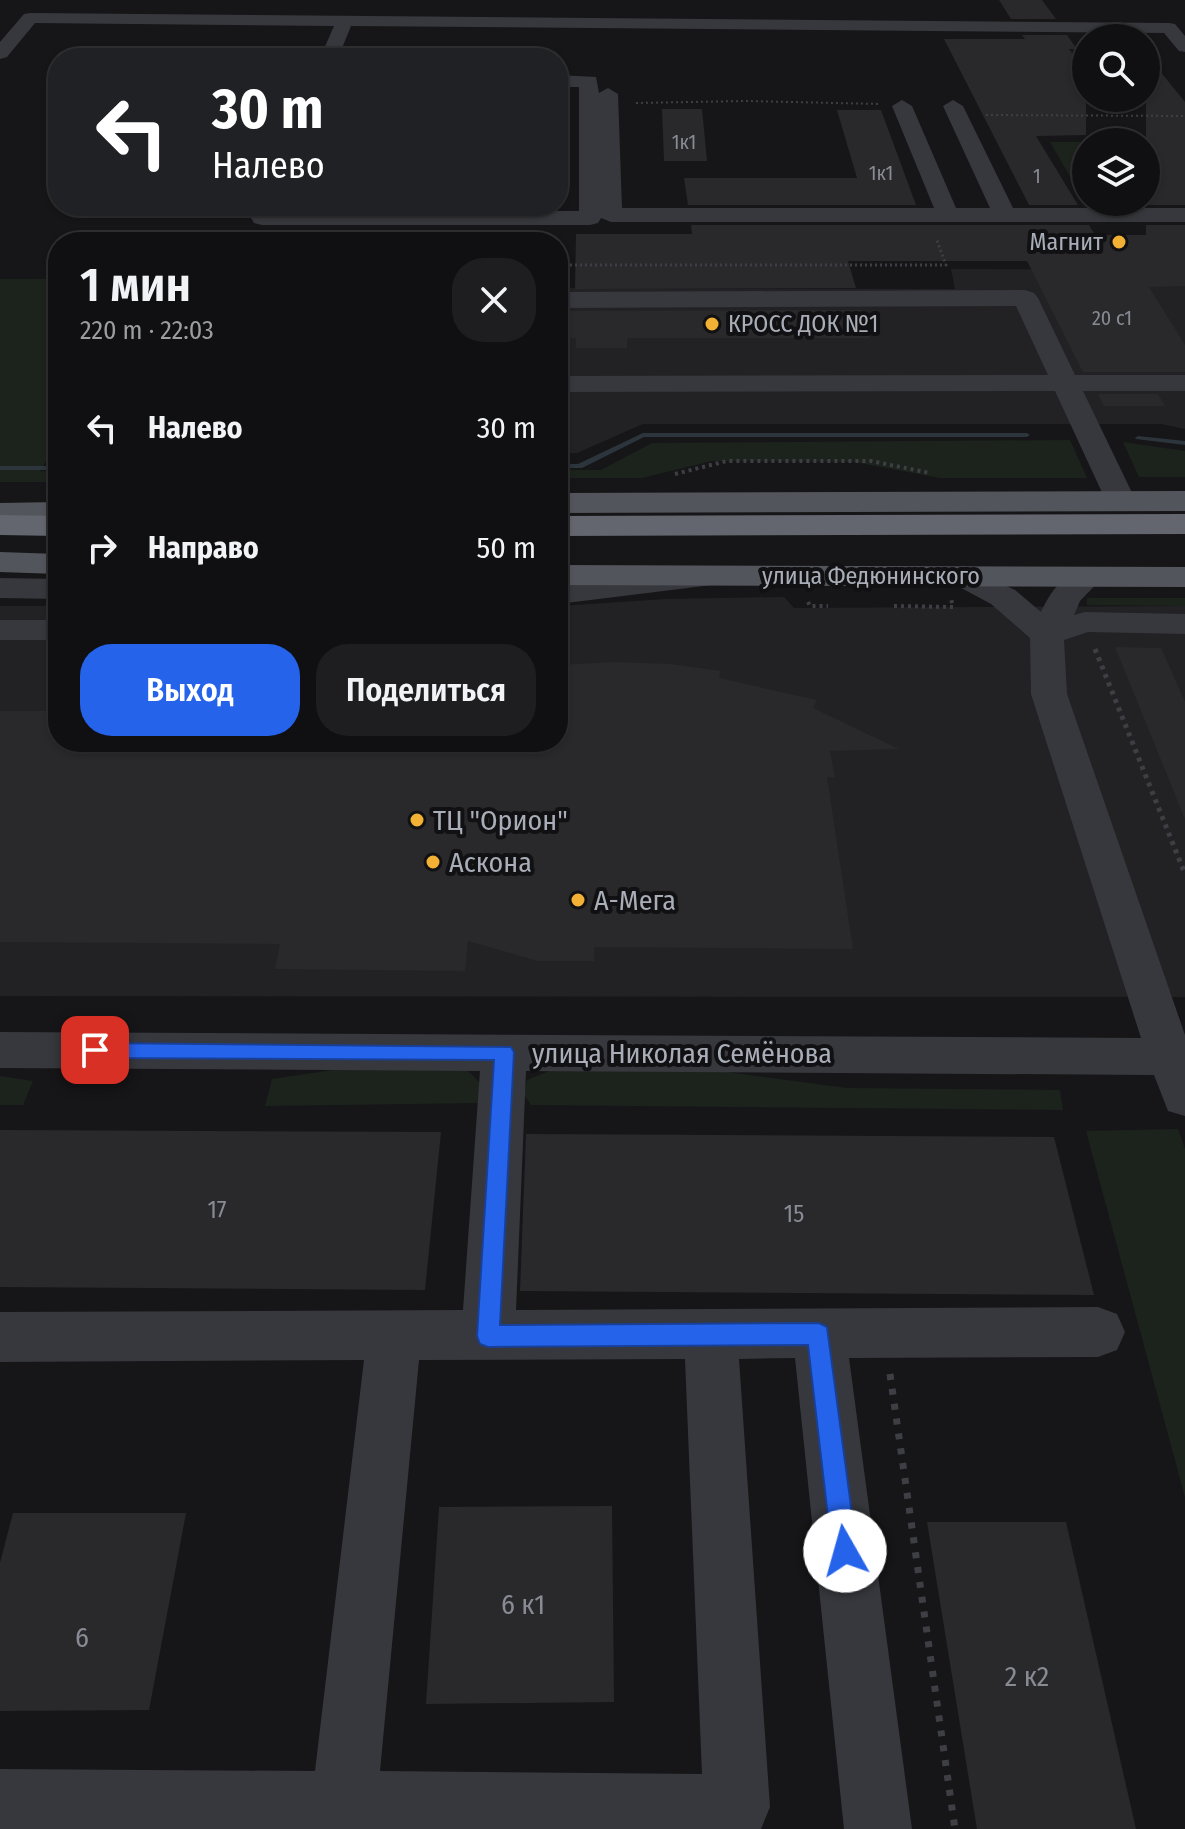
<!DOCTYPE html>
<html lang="ru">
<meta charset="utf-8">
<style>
:root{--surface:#101012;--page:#1e1e20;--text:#f1f3f6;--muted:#9c9d9f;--line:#303032;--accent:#2563eb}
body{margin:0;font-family:"Fira Sans Condensed",sans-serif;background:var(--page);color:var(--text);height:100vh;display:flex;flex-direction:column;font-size:30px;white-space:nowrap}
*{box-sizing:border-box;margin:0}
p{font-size:26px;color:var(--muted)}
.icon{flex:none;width:44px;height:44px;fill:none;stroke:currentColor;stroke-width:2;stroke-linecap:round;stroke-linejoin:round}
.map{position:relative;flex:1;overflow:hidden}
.sheet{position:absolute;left:48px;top:232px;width:520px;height:520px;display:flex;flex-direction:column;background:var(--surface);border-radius:32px;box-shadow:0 2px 6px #0004,0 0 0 2px var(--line)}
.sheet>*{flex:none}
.banner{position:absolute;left:48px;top:48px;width:520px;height:168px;border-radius:32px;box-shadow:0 2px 6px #0004,0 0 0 2px var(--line);background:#202124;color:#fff;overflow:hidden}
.buttons{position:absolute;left:1072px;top:24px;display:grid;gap:16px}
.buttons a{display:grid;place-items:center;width:88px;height:88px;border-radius:50%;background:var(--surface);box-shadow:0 2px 6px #0004,0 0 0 2px var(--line);font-size:40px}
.pin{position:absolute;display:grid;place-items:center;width:68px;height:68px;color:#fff;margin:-34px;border-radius:16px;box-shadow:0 4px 12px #0006}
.me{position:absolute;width:88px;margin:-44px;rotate:353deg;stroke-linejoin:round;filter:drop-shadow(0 0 6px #0008)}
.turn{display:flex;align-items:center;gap:28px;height:168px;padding:0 32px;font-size:36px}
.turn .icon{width:104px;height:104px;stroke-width:2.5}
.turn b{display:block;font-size:56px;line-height:68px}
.round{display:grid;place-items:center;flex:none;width:84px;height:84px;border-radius:32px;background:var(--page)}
.summary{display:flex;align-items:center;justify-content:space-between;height:136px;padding:0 32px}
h1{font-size:48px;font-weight:600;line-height:60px}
.primary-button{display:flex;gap:16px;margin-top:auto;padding:16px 32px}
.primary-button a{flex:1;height:92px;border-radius:32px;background:var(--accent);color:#fff;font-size:32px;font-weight:600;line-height:92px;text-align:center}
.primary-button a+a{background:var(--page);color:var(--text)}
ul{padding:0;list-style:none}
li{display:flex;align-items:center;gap:24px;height:120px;padding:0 32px}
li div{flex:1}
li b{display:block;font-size:30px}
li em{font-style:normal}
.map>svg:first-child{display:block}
</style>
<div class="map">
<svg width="1185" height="1829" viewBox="0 0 1185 1829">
<rect width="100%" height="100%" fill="#161618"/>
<g fill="#222225">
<polygon points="951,269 1185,270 1185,429 1161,424 643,424 577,453 558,453 558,288 955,289"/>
<polygon points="784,597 794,608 1185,606 1185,997 0,996 0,606 58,606 58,742 558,742 558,606 667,599"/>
</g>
<g fill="#1c231d">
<polygon points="1050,142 1086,142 1086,178 1071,178"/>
<polygon points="0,279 58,279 58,442 40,471 58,472 58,482 0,482"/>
<polygon points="1070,440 1087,478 940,478 854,462 712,461 642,478 558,478 558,470 601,470 652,443"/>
<polygon points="1123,442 1185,451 1185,477 1139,477"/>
<polygon points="1087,598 1185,598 1185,606 1087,605"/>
<polygon points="380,1063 458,1066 468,1071 486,1089 479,1103 265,1106 272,1079"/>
<polygon points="552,1070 727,1072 847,1088 1060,1090 1063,1110 531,1105 524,1095 527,1080"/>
<polygon points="0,1076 33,1081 23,1105 0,1105"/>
<polygon points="1178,1129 1185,1149 1185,1497 1086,1131"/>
</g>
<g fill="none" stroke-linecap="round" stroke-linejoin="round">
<g fill="#2c353c" fill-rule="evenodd">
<polygon points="643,433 1027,433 1030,435 1027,437 644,437 582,468 558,468 558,464 578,464"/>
<polygon points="1138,436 1185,441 1185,445 1136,439 1135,438"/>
<rect x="0" y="466" width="58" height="4"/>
</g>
</g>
<g fill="#29292c">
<polygon points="999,0 1042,0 1056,19 1011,19"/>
<polygon points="1022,35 1067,35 1077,49 1069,49 1086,71 1086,135 1036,136 1078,205 1029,205 944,39 1025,39"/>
<polygon points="1146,54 1185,102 1185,205 1146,205"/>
<polygon points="662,109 702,109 707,161 664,161"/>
<polygon points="837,110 881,110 916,205 688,205 684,178 857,178"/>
<polygon points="691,225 1089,225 1095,235 1146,235 1146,225 1185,225 1185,286 1149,287 1185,345 1185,372 1083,372 1027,261 848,261 856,288 575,289 576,234 692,234"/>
<polygon points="862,310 870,338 627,338 627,348 576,348 576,338 558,338 558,311"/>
<polygon points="1098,394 1158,394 1165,406 1104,406"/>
<polygon points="1115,647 1161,648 1185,702 1185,819"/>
<polygon points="613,662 670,664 721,671 719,678 817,700 813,708 899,749 830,751 835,778 827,777 853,949 594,947 594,961 538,961 468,941 465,971 275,969 280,944 0,942 0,711 58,711 58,742 558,742 558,665"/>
<polygon points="0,1130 441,1132 425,1290 0,1287"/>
<polygon points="526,1134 1054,1137 1094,1295 520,1291"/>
<polygon points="612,1506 614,1702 426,1704 439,1507"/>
<polygon points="13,1513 186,1513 149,1710 0,1711 0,1563"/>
<polygon points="927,1522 1066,1522 1136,1829 977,1829"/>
</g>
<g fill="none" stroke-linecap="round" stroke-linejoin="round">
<g stroke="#3d3f44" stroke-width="2" stroke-dasharray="2 3" stroke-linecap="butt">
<polyline points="636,103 746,101 880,104"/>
<polyline points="986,115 1185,116"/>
</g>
<polyline stroke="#3d3f44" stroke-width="3" stroke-dasharray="2 3" stroke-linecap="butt" points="570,265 946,265 936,238"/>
<g stroke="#3d3f44" stroke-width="4" stroke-dasharray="3 4" stroke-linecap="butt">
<polyline points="675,474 727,461 871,461 930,473"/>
<polyline points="808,602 810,606 828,606"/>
<polyline points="894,606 953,607 951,599"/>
</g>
<polyline stroke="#3d3f44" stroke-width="5" stroke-dasharray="4 5" stroke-linecap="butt" points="1095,649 1185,874"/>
<polyline stroke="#3d3f44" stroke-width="7" stroke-dasharray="6 9" stroke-linecap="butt" points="890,1374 955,1829"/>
<g fill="#37383d" fill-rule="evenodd">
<polygon points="30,13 1169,23 1175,24 1185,36 1185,52 1179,51 1164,33 351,26 338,58 320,58 334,26 35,23 7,57 0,59 0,42 24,14"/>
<polygon points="558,75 596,77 599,93 608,88 618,94 622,208 934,208 892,106 902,100 912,106 956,208 990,208 943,106 953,100 963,106 1013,208 1185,208 1185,222 611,222 601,218 598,223 590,225 262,225 254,223 251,218 256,206 278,206 276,211 579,211 579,87 558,87"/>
<polygon points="1025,290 1034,293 1038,298 1075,375 1185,375 1185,391 1083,391 1136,501 1132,508 1121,510 1110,508 1106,501 1055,391 558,392 558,376 1048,375 1016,306 558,308 558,292"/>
<path d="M964,566l51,24 26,22c11,-23 29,-49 58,-42l4,7 -23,24 -6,14 11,-3 100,2v20l-97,-2 -24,8 3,54 118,341v81l-17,-5 -14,-36 -628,-4 -10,239 582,-3 19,7 8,18 -8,18 -19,7 -249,1 63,471h-68l-49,-471 -56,1 31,448 -9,22h-761v-60l315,2 49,-411 -364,2v-50l463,-2 17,-239 -480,-3v-36l1141,6 -110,-344 -1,-56 -39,-34 -39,-21 -4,-7 4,-7zM685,1359l17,415 -322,-3 39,-411z"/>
<polygon points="700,568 712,571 716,578 712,585 558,604 558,584"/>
<polygon points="0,578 58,579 58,599 0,598"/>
<rect x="0" y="620" width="58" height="20"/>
</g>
<g fill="#53555c" fill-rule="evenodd">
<polygon points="1185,491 1185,511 558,513 558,493"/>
<polygon points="58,502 58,522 0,523 0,503"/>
<polygon points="0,552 58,554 58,574 0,572"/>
<polygon points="558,565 1185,567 1185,587 558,585"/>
</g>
<g fill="#63666e" fill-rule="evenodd">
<polygon points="1185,514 1185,534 558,536 558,516"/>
<polygon points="0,515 58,516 58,536 0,535"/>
</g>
</g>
<polygon fill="#2563eb" stroke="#184099" stroke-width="2" points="95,1043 511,1047 514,1052 500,1325 819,1323 827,1327 857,1551 854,1560 845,1563 835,1560 832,1551 808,1345 488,1347 480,1344 477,1336 494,1060 95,1058 88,1056 85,1050 88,1045"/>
<g fill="#f2b134" stroke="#111113" stroke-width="3">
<circle cx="1119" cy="242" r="8"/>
<circle cx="712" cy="324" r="8"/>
<circle cx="417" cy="820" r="8"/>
<circle cx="433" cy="862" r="8"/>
<circle cx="578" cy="900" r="8"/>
</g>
<g text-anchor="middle" stroke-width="8" stroke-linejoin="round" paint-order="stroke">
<g font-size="20" fill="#888b94">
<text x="684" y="149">1к1</text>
<text x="881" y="180">1к1</text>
<text x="1037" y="183">1</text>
<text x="1112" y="325">20 с1</text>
</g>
<g font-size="24" fill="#a8adb8" stroke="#111113" text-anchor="end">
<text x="1103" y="250">Магнит</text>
<text x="728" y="332" text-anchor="start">КРОСС ДОК №1</text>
</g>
<g font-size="24" fill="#a8adb8" stroke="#111113">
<text x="871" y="584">улица Федюнинского</text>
</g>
<g font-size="24" fill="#888b94">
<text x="217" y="1218">17</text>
<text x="794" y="1222">15</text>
</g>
<g font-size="28" fill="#a8adb8" stroke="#111113" text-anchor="start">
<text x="433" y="830">ТЦ "Орион"</text>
<text x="449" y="872">Аскона</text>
<text x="594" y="910">А-Мега</text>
</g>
<g font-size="28" fill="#a8adb8" stroke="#111113">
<text x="682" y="1063">улица Николая Семёнова</text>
</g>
<g font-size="28" fill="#888b94">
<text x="523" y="1614">6 к1</text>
<text x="82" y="1647">6</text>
<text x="1027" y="1686">2 к2</text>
</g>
</g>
</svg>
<div class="buttons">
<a><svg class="icon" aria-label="search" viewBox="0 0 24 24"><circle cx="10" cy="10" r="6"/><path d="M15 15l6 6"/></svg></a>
<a><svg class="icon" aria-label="layers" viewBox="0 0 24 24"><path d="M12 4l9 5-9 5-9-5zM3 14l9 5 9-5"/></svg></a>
</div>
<div class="pin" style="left:95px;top:1050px;background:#d93025"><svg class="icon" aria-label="arrive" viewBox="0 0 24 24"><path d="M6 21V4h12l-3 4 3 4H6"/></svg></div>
<svg class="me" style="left:845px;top:1551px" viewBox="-20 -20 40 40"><circle r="19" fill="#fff"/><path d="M0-13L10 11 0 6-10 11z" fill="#2563eb"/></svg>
<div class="banner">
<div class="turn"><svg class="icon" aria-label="left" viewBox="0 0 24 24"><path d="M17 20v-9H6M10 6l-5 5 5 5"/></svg><div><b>30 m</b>Налево</div></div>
</div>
<section class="sheet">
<div class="summary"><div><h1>1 мин</h1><p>220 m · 22:03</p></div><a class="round"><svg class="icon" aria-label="close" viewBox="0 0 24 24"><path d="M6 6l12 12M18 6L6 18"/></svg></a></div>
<ul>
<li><svg class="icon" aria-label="left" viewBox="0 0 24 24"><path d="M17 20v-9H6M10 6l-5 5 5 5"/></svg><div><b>Налево</b></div><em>30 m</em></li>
<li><svg class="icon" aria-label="right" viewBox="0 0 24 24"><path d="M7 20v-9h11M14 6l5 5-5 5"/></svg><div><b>Направо</b></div><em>50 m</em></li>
</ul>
<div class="primary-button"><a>Выход</a><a>Поделиться</a></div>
</section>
</div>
